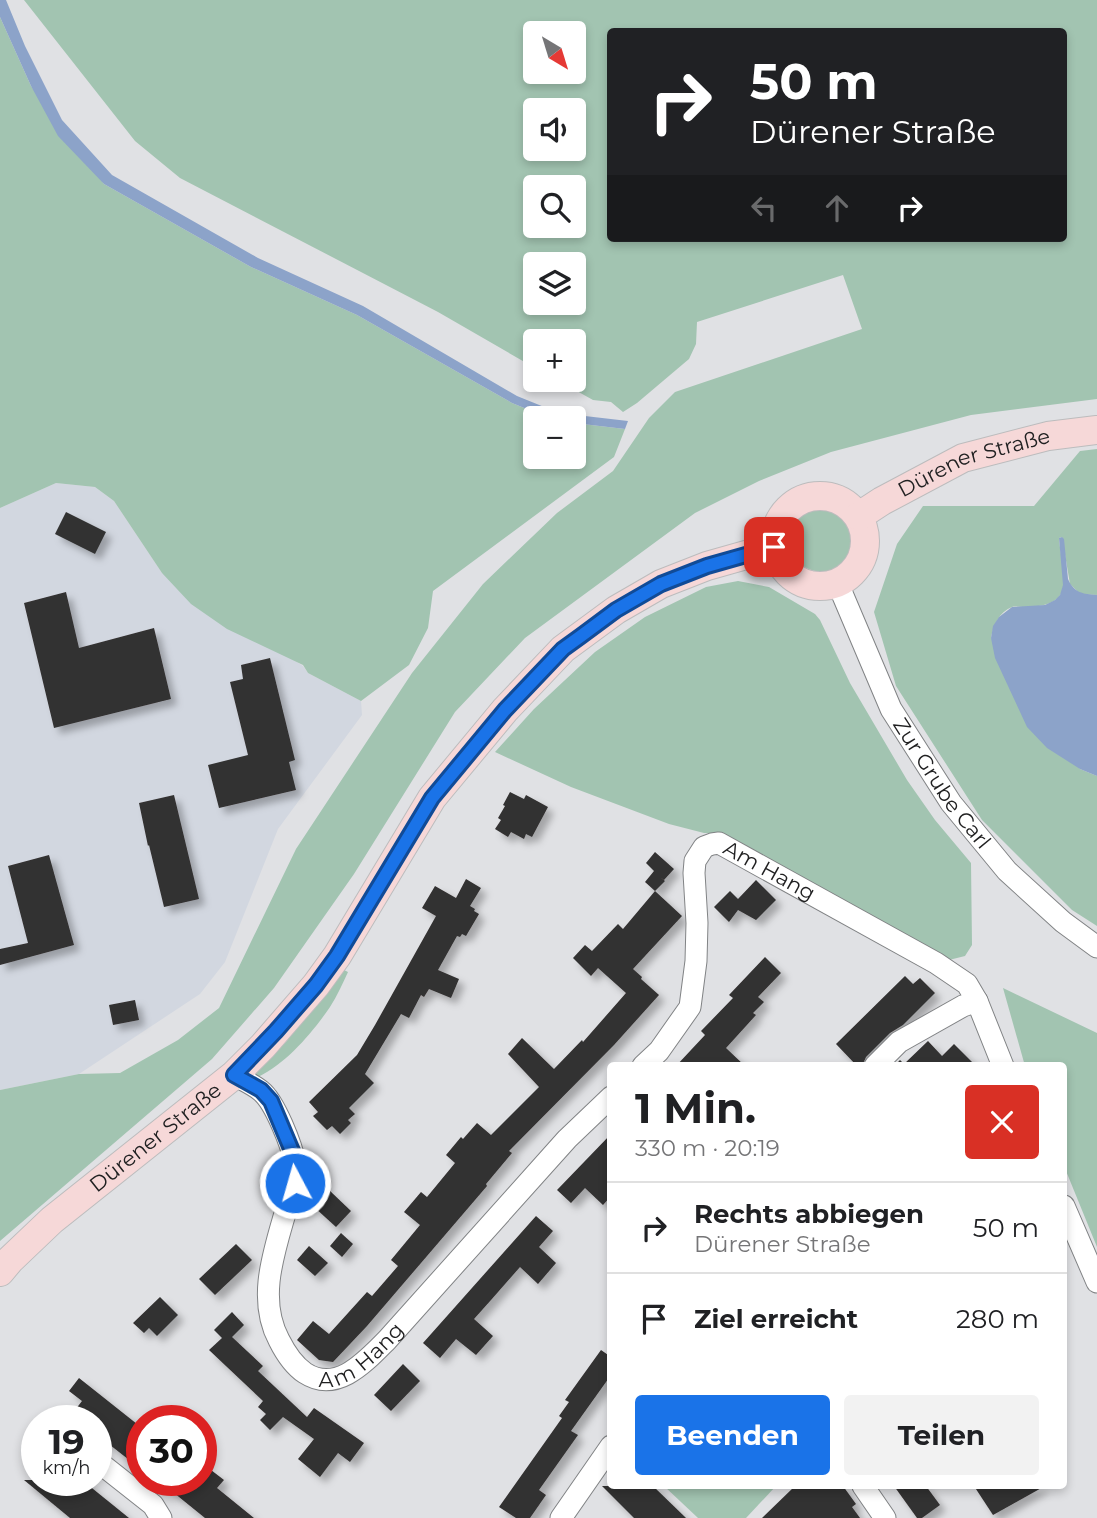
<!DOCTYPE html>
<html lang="de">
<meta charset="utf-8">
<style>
:root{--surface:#fff;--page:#f2f2f2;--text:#202124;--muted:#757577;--line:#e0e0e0;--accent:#1a73e8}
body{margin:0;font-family:Montserrat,sans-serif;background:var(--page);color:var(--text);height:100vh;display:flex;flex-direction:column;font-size:26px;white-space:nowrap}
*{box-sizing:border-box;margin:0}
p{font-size:23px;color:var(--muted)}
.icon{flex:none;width:38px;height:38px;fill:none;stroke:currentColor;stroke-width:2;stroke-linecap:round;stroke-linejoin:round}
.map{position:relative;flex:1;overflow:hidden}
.details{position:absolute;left:607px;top:1062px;width:460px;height:427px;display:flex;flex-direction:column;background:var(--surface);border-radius:7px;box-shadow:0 4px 10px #0003}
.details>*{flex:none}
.guide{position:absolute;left:607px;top:28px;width:460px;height:214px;border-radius:7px;box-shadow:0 4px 10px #0003;background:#202124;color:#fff;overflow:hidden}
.needle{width:46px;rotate:142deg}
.tools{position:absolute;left:523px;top:21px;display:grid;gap:14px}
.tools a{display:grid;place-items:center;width:63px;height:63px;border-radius:7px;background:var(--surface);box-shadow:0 4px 10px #0003;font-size:35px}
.speed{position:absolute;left:21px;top:1405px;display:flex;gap:14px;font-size:35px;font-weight:700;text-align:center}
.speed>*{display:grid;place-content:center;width:91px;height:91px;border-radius:50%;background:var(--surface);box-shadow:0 4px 10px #0003;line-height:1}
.speed small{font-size:18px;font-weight:400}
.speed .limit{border:10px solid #d22;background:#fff;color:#111}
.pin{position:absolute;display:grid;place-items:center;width:60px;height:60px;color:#fff;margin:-30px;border-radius:14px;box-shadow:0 4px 10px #0006}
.me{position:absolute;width:77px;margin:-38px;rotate:354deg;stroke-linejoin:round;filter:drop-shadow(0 0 5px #0008)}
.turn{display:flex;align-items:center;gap:24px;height:147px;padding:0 28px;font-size:32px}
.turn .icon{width:91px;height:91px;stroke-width:2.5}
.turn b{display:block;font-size:49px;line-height:60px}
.lanes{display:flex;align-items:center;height:66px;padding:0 28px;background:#0003;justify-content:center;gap:35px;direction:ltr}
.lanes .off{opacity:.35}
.round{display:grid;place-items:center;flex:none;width:74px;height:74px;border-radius:7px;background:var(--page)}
.overview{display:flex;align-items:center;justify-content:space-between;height:119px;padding:0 28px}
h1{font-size:42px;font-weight:700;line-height:52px}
.primary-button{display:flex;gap:14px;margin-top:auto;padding:14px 28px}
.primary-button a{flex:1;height:80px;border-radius:7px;background:var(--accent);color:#fff;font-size:28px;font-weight:700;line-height:80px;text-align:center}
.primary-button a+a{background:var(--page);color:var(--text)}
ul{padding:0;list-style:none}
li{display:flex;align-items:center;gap:21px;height:91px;padding:0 28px;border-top:2px solid var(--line)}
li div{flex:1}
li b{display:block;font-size:26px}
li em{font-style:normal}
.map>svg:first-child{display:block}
</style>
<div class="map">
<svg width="1097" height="1518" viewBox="0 0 1097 1518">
<defs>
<filter id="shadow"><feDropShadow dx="6" dy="6" stdDeviation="3.5" flood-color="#0004"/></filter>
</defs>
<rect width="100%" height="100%" fill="#e0e1e4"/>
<polygon fill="#d2d7e0" points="56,483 95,487 114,501 162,573 303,666 308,673 361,701 362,715 278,829 225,962 200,994 79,1074 0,1090 0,508"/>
<g fill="#a2c4b1" fill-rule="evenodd">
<path d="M24,0h1073v399l-126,16 -140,37 -72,29 -64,32 -170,125 -70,74 -101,162 -80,114 -62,71 -212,182v-151l79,-16 41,-1 58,-33 41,-32 77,-159 116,-176 71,-89 74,-71 56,-42 36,-53 26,-26 187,-63 -19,-54 -146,47 -1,22 -7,15 -52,44 -14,9 -12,-10 -18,-2 -36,-20h17v-39h-38l-1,27 -97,-56 -258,-134 -45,-37zM611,32h453v206h-453zM574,33v39h-38v-39zM574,110v39h-38v-39zM536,187h38v39h-38zM536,264h38v39h-38z"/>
<polygon points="0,17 31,86 104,184 251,267 357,315 512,403 549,418 536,418 536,457 574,457 574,423 625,429 614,457 433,591 428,628 409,665 361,701 308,673 303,665 227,629 191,604 162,573 114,501 95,487 56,483 0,508"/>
<path d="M1097,449v146l-17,-1 -10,-10 -8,-47 -3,1c1,15 6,33 4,49 -2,18 -25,20 -40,20 -4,0 -8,-1 -11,0 -13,5 -19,19 -21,31l89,131 17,7v150l-25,-16 -90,-90 -86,-134 -22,-74 23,-68 26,-38h111l46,-55z"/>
<circle cx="822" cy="540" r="32"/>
<polygon points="738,581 769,587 815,614 820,620 850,683 907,780 935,820 971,863 972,945 965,956 945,961 718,836 712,833 704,833 669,824 571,787 495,752 534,709 595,652 645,617 706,587"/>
<path d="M342,969l6,3c-5,11 -11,24 -18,35 -18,26 -43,56 -72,70l-4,-4 32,-31z"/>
<polygon points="1003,988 1097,1033 1097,1247 1064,1166 1064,1066 1025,1066"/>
<polygon points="664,1486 776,1486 746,1518 698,1518"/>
</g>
<g fill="#8ca3c9">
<polygon points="0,0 6,0 25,46 62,120 112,175 258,258 363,306 517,396 559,413 628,421 625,429 574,423 574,418 549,418 512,403 357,315 251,267 104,184 58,136 31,86 0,17"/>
<path d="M1062,537l2,2 4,40c6,14 15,15 29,16v181l-17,-7 -33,-21 -20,-21 -32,-69 -4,-20 2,-12 6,-9 13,-10 33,-2 10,-5 5,-5 3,-10 -4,-47z"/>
</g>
<g fill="#333030" filter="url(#shadow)">
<polygon points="66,512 106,532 95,554 55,534"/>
<polygon points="66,592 79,648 154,628 171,699 54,728 24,603"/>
<polygon points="270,658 295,760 289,762 296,790 219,808 208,765 248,755 230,682 243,679 241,665"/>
<polygon points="510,792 524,799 526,795 548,807 532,837 526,834 524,839 511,832 508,837 495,829 501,820 498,818 505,806 503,805"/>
<polygon points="174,795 199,899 164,907 149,845 148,846 139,803"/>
<polygon points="655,852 674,869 664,880 660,877 665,881 655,891 645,882 654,871 646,863"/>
<polygon points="49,855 74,945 0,965 0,949 28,943 8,866"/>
<polygon points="466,879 481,888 470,906 475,909 474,911 479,914 466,936 462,934 460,937 457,936 438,970 459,979 451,998 429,989 424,997 421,995 409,1018 401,1014 365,1074 374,1083 349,1108 355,1114 348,1120 351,1123 340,1134 332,1126 327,1130 313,1116 318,1112 309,1102 357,1055 375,1025 436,916 422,908 435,886 456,898"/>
<polygon points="756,880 776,900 756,920 738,910 729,922 714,907 730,891 738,899"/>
<polygon points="655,891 682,916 633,969 642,977 641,979 659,995 614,1045 509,1151 512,1153 486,1184 487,1186 367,1326 333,1362 319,1360 297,1340 313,1321 329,1334 367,1292 372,1296 398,1266 391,1260 420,1225 404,1212 421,1192 427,1197 455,1163 446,1155 461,1137 463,1139 477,1123 491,1135 539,1087 508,1054 522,1038 554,1069 582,1040 583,1042 626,993 598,968 591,976 573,958 585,945 592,951 618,924 623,929"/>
<polygon points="765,957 781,973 758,997 764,1002 753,1013 756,1015 726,1048 745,1066 676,1066 705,1035 701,1031 733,998 729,995"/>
<polygon points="905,976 913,984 920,978 935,993 903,1025 890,1033 866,1057 862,1066 857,1066 836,1044"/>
<polygon points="135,1000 139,1020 113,1025 109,1005"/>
<polygon points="928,1041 942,1056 954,1044 976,1066 894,1066 900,1060 904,1064"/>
<polygon points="611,1134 611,1196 603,1205 585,1188 571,1203 557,1190"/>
<polygon points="329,1190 351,1211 336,1227 314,1207"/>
<polygon points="536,1216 553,1231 539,1247 556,1263 538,1284 520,1267 491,1300 474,1319 493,1336 476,1355 456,1339 440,1358 423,1343"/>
<polygon points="341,1233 353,1244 342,1257 330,1246"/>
<polygon points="236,1244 252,1260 215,1295 199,1279"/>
<polygon points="309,1246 328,1263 315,1276 297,1260"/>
<polygon points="160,1297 178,1315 157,1336 149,1328 144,1333 133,1323"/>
<polygon points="232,1312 244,1325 232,1337 263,1366 258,1371 307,1417 314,1408 364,1443 350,1462 338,1453 320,1477 298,1459 314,1439 283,1417 270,1430 260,1420 266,1414 258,1407 263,1401 209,1350 222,1338 214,1330"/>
<polygon points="601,1350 611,1357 611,1375 571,1431 578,1435 539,1490 546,1495 530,1518 516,1518 499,1507 562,1418 559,1416 569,1402 565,1400"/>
<polygon points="403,1364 420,1381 391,1411 374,1395"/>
<polygon points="79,1378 142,1428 142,1470 96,1434 96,1421 81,1421 72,1414 82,1401 69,1391"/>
<polygon points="211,1470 224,1480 217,1488 254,1518 205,1518 158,1480 202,1480"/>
<polygon points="24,1480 82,1480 129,1518 70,1518"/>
<polygon points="602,1486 653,1486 686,1518 634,1518"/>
<polygon points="795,1486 843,1486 856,1504 852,1507 860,1518 762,1518"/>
<polygon points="894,1486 926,1486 940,1505 922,1518 917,1518"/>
<polygon points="974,1486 1045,1486 993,1515"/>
</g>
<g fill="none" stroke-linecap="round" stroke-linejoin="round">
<g stroke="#818385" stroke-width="23">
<g id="minor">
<path id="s1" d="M838,584l53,125 60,94 56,68 56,51 34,25"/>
<path id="s2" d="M643,1066l16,-15 31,-44 6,-46 1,-38 -3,-50 1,-12 9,-14 8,-3 7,-1 217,120 31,21 10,17 26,65"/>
<polyline points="875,1066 899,1042 963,1006 977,1001"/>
<path id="s3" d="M234,1075c9,5 20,10 27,16 14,11 31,55 34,72 3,16 -4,32 -9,47 -12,42 -29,89 -7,130 6,12 14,25 26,33 32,21 61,-12 82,-33l180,-201 44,-42"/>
<polyline points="1064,1206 1097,1282"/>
<polyline points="96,1460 153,1505 161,1518"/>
<polyline points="863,1486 885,1518"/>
<polyline points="561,1518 611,1446"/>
</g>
</g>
<g stroke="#bcbcbd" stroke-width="30">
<g id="major">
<circle cx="820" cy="541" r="45"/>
<path id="s4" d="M859,516l23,-15 81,-43 85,-22 49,-6"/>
<path id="s5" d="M0,1272l10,-12 42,-40 182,-145 29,-29 53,-61 21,-29 95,-158 73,-88 58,-61 53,-39 45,-26 46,-18 67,-19"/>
</g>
</g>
<use href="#minor" stroke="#fff" stroke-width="21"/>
<use href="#major" stroke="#f6d8d8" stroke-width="28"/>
</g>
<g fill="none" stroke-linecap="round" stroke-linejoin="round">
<g stroke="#114b97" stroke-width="18">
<polyline id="route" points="295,1183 296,1166 292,1151 271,1101 261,1090 234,1075 276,1031 316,985 337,956 432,798 505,710 563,649 581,636 616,610 661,584 707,566 774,547"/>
</g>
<use href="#route" stroke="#1a73e8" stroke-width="12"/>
</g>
<g text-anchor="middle" stroke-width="7" stroke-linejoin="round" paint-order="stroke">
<g font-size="21" fill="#212122" stroke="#fff">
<text dy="7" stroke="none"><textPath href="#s4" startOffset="128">Dürener Straße</textPath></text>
<text dy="7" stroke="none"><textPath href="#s1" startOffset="226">Zur Grube Carl</textPath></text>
<text dy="7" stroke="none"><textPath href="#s2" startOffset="312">Am Hang</textPath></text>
<text dy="7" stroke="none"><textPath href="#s5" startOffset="206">Dürener Straße</textPath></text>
<text dy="7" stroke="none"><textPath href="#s3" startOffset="402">Am Hang</textPath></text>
</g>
</g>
</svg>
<div class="tools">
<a><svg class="needle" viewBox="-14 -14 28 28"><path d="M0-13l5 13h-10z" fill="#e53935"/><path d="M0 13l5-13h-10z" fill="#757577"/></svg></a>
<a><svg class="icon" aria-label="sound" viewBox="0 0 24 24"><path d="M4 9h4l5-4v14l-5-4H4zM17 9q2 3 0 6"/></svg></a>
<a><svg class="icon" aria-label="search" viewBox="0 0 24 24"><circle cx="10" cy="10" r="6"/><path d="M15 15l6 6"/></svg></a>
<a><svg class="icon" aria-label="layers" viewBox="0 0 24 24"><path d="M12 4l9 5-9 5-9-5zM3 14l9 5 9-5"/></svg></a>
<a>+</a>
<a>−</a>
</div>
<div class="speed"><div>19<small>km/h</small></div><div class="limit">30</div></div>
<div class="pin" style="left:774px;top:547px;background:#d93025"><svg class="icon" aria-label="arrive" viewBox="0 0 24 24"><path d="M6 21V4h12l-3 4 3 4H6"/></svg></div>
<svg class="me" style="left:295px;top:1183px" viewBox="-20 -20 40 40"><circle r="17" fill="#1a73e8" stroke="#fff" stroke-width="3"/><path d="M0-11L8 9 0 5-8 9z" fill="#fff"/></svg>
<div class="guide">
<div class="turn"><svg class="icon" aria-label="right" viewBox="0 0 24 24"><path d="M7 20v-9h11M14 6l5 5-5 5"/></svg><div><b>50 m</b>Dürener Straße</div></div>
<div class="lanes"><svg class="icon off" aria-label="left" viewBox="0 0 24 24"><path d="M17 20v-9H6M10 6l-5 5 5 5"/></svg><svg class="icon off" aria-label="ahead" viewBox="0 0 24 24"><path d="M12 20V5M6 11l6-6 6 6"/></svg><svg class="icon" aria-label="right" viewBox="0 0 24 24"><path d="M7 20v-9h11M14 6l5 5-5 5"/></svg></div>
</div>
<section class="details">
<div class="overview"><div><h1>1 Min.</h1><p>330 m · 20:19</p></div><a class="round" style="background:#d93025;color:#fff"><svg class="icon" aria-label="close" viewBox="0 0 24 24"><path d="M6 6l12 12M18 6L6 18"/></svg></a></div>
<ul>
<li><svg class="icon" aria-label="right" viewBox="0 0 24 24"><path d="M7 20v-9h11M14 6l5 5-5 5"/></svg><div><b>Rechts abbiegen</b><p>Dürener Straße</p></div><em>50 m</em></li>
<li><svg class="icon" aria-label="arrive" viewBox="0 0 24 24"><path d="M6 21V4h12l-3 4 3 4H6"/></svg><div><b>Ziel erreicht</b></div><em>280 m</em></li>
</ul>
<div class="primary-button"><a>Beenden</a><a>Teilen</a></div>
</section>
</div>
